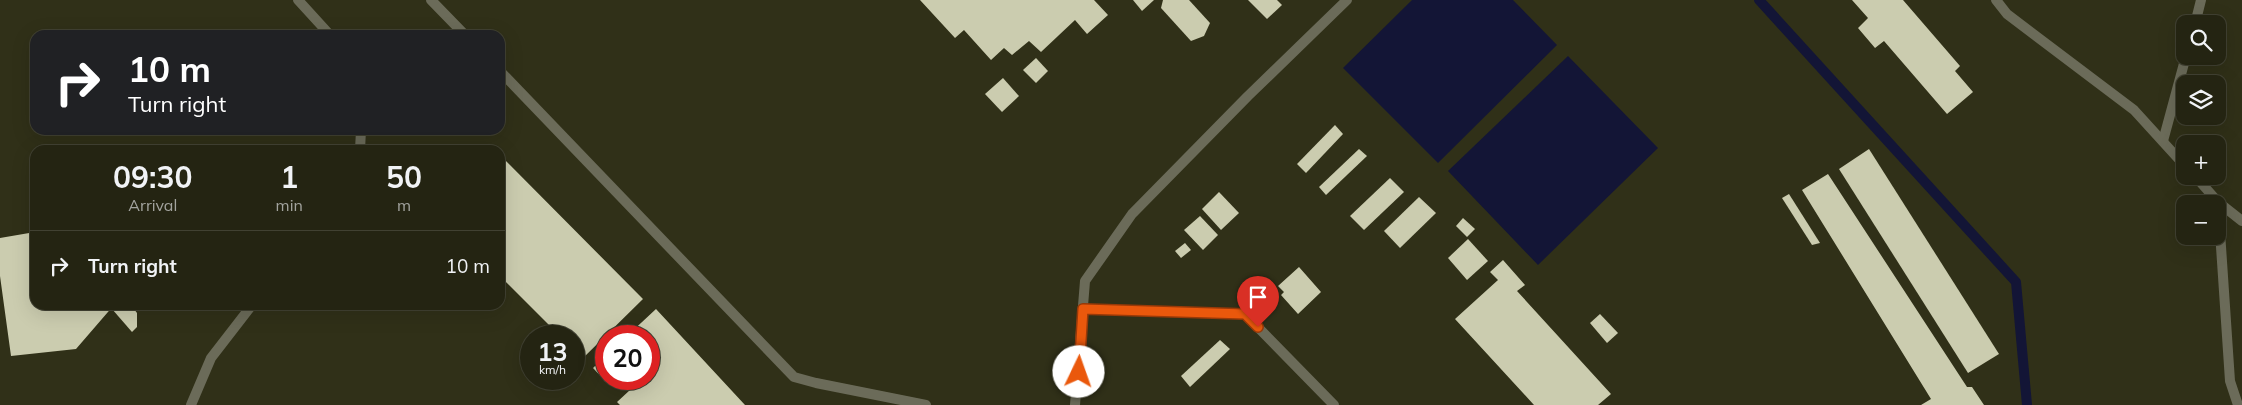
<!DOCTYPE html>
<meta charset="utf-8">
<style>
:root{--surface:#242412;--page:#303020;--text:#f1f3f6;--muted:#a3a49f;--line:#414132}
body{margin:0;font-family:Mulish,sans-serif;background:var(--page);color:var(--text);height:100vh;display:flex;flex-direction:column;font-size:19px;white-space:nowrap}
*{box-sizing:border-box;margin:0}
p{font-size:16px;color:var(--muted)}
.icon{flex:none;width:28px;height:28px;fill:none;stroke:currentColor;stroke-width:2;stroke-linecap:round;stroke-linejoin:round}
.map{position:relative;flex:1;overflow:hidden}
.drawer{position:absolute;left:30px;top:145px;width:475px;height:165px;display:flex;flex-direction:column;background:var(--surface);border-radius:15px;box-shadow:0 5px 20px #0002,0 0 0 1px var(--line)}
.drawer>*{flex:none}
.banner{position:absolute;left:30px;top:30px;width:475px;height:105px;border-radius:15px;box-shadow:0 5px 20px #0002,0 0 0 1px var(--line);background:#202124;color:#fff;overflow:hidden}
.tools{position:absolute;left:2176px;top:15px;display:grid;gap:10px}
.tools a{display:grid;place-items:center;width:50px;height:50px;border-radius:10px;background:var(--surface);box-shadow:0 5px 20px #0002,0 0 0 1px var(--line);font-size:25px}
.speed{position:absolute;left:520px;top:325px;display:flex;gap:10px;font-size:25px;font-weight:700;text-align:center}
.speed>*{display:grid;place-content:center;width:65px;height:65px;border-radius:50%;background:var(--surface);box-shadow:0 5px 20px #0002,0 0 0 1px var(--line);line-height:1}
.speed small{font-size:12px;font-weight:400}
.speed .limit{border:8px solid #d22;background:#fff;color:#111}
.pin{position:absolute;display:grid;place-items:center;width:42px;height:42px;color:#fff;margin:-51px -21px;border-radius:50% 50% 50% 0;rotate:-45deg;box-shadow:0 0 5px #0007}
.pin .icon{rotate:45deg}
.me{position:absolute;width:55px;margin:-28px;rotate:3deg;stroke-linejoin:round;filter:drop-shadow(0 0 4px #0008)}
.turn{display:flex;align-items:center;gap:18px;height:105px;padding:0 15px;font-size:22px}
.turn .icon{width:65px;height:65px;stroke-width:2.5}
.turn b{display:block;font-size:35px;line-height:42px}
.eta{display:flex;justify-content:space-evenly;align-items:center;height:85px;text-align:center}
.eta b{font-size:30px;font-weight:700;line-height:35px}
ul{padding:0;list-style:none}
li{display:flex;align-items:center;gap:15px;height:70px;padding:0 15px;border-top:1px solid var(--line)}
li div{flex:1}
li b{display:block;font-size:19px}
li em{font-style:normal}
.map>svg:first-child{display:block}
</style>
<div class="map">
<svg width="2242" height="405" viewBox="0 0 2242 405">
<rect width="100%" height="100%" fill="#303018"/>
<g fill="#131536">
<polygon points="1412,0 1513,0 1557,45 1438,163 1343,68"/>
<polygon points="1568,56 1658,148 1538,265 1448,171"/>
</g>
<g fill="none" stroke-linecap="round" stroke-linejoin="round">
<polyline stroke="#131536" stroke-width="10" points="1759,0 2016,282 2027,405"/>
</g>
<g fill="#cbccaf">
<polygon points="920,0 1094,0 1108,15 1087,34 1075,20 1041,52 1029,41 1012,55 1004,48 991,60 964,30 955,38"/>
<polygon points="1133,0 1154,0 1142,11"/>
<polygon points="1163,0 1189,0 1210,23 1204,36 1191,41 1161,8"/>
<polygon points="1248,0 1277,0 1282,5 1267,19"/>
<polygon points="1852,0 1903,0 1960,66 1955,71 1973,92 1947,114 1884,41 1875,48 1858,28 1868,18"/>
<polygon points="1036,58 1048,71 1036,83 1023,70"/>
<polygon points="1003,78 1019,96 1002,112 985,94"/>
<polygon points="1335,125 1343,134 1306,173 1297,164"/>
<polygon points="1359,149 1367,156 1326,195 1319,187"/>
<polygon points="1869,149 1999,354 1968,373 1839,169"/>
<polygon points="504,159 643,299 582,359 574,351 574,336 560,336 500,276 500,162"/>
<polygon points="1828,174 1967,387 1972,387 1984,405 1921,405 1931,399 1802,190"/>
<polygon points="1390,178 1404,192 1364,230 1350,216"/>
<polygon points="1219,192 1239,213 1221,230 1202,209"/>
<polygon points="1789,194 1820,243 1812,245 1782,198"/>
<polygon points="1419,197 1436,213 1400,248 1384,231"/>
<polygon points="1200,216 1218,235 1203,250 1184,230"/>
<polygon points="1463,218 1475,229 1467,237 1456,226"/>
<polygon points="35,232 35,305 114,305 76,349 11,356 0,276 0,238"/>
<polygon points="1468,239 1488,261 1467,280 1448,258"/>
<polygon points="1185,243 1191,250 1181,258 1175,251"/>
<polygon points="1503,260 1525,285 1517,291 1611,394 1598,405 1534,405 1455,319 1498,280 1490,272"/>
<polygon points="1299,267 1321,292 1298,314 1281,295 1284,292 1278,286"/>
<polygon points="117,305 131,305 137,313 137,327 132,332 112,309"/>
<polygon points="656,309 745,405 620,405 617,402 630,390 620,379 649,379 649,336 627,336"/>
<polygon points="1600,314 1618,333 1607,343 1590,323"/>
<polygon points="1220,340 1230,349 1190,387 1181,376"/>
<polygon points="606,355 606,379 616,379 609,385 593,368"/>
</g>
<g fill="none" stroke-linecap="round" stroke-linejoin="round">
<g stroke="#6b6b59" stroke-width="10">
<polyline points="298,0 330,35"/>
<polyline points="431,0 465,35"/>
<polyline points="1996,0 2007,14 2134,110 2185,166"/>
<polyline points="2195,24 2201,0"/>
<polyline points="500,71 794,377 816,383 926,405"/>
<polyline points="2163,141 2186,56"/>
<polyline points="360,150 361,130"/>
<polyline points="2195,176 2218,202 2242,221"/>
<polyline points="2218,202 2230,381 2238,405"/>
<polyline points="1083,309 1245,314 1334,405"/>
<polyline points="191,405 211,358 252,305"/>
<polyline points="1075,405 1085,281 1132,214 1248,96 1347,0"/>
</g>
</g>
<g fill="none" stroke-linecap="round" stroke-linejoin="round">
<g stroke="#983908" stroke-width="12">
<polyline id="route" points="1079,372 1083,309 1245,314 1258,327"/>
</g>
<use href="#route" stroke="#ea580c" stroke-width="9"/>
</g>
</svg>
<div class="tools">
<a><svg class="icon" aria-label="search" viewBox="0 0 24 24"><circle cx="10" cy="10" r="6"/><path d="M15 15l6 6"/></svg></a>
<a><svg class="icon" aria-label="layers" viewBox="0 0 24 24"><path d="M12 4l9 5-9 5-9-5zM3 14l9 5 9-5"/></svg></a>
<a>+</a>
<a>−</a>
</div>
<div class="speed"><div>13<small>km/h</small></div><div class="limit">20</div></div>
<div class="pin" style="left:1258px;top:327px;background:#d93025"><svg class="icon" aria-label="arrive" viewBox="0 0 24 24"><path d="M6 21V4h12l-3 4 3 4H6"/></svg></div>
<svg class="me" style="left:1079px;top:372px" viewBox="-20 -20 40 40"><circle r="19" fill="#fff"/><path d="M0-13L10 11 0 6-10 11z" fill="#ea580c"/></svg>
<div class="banner">
<div class="turn"><svg class="icon" aria-label="right" viewBox="0 0 24 24"><path d="M7 20v-9h11M14 6l5 5-5 5"/></svg><div><b>10 m</b>Turn right</div></div>
</div>
<section class="drawer">
<div class="eta">
<div><b>09:30</b><p>Arrival</p></div>
<div><b>1</b><p>min</p></div>
<div><b>50</b><p>m</p></div>
</div>
<ul>
<li><svg class="icon" aria-label="right" viewBox="0 0 24 24"><path d="M7 20v-9h11M14 6l5 5-5 5"/></svg><div><b>Turn right</b></div><em>10 m</em></li>
</ul>
</section>
</div>
